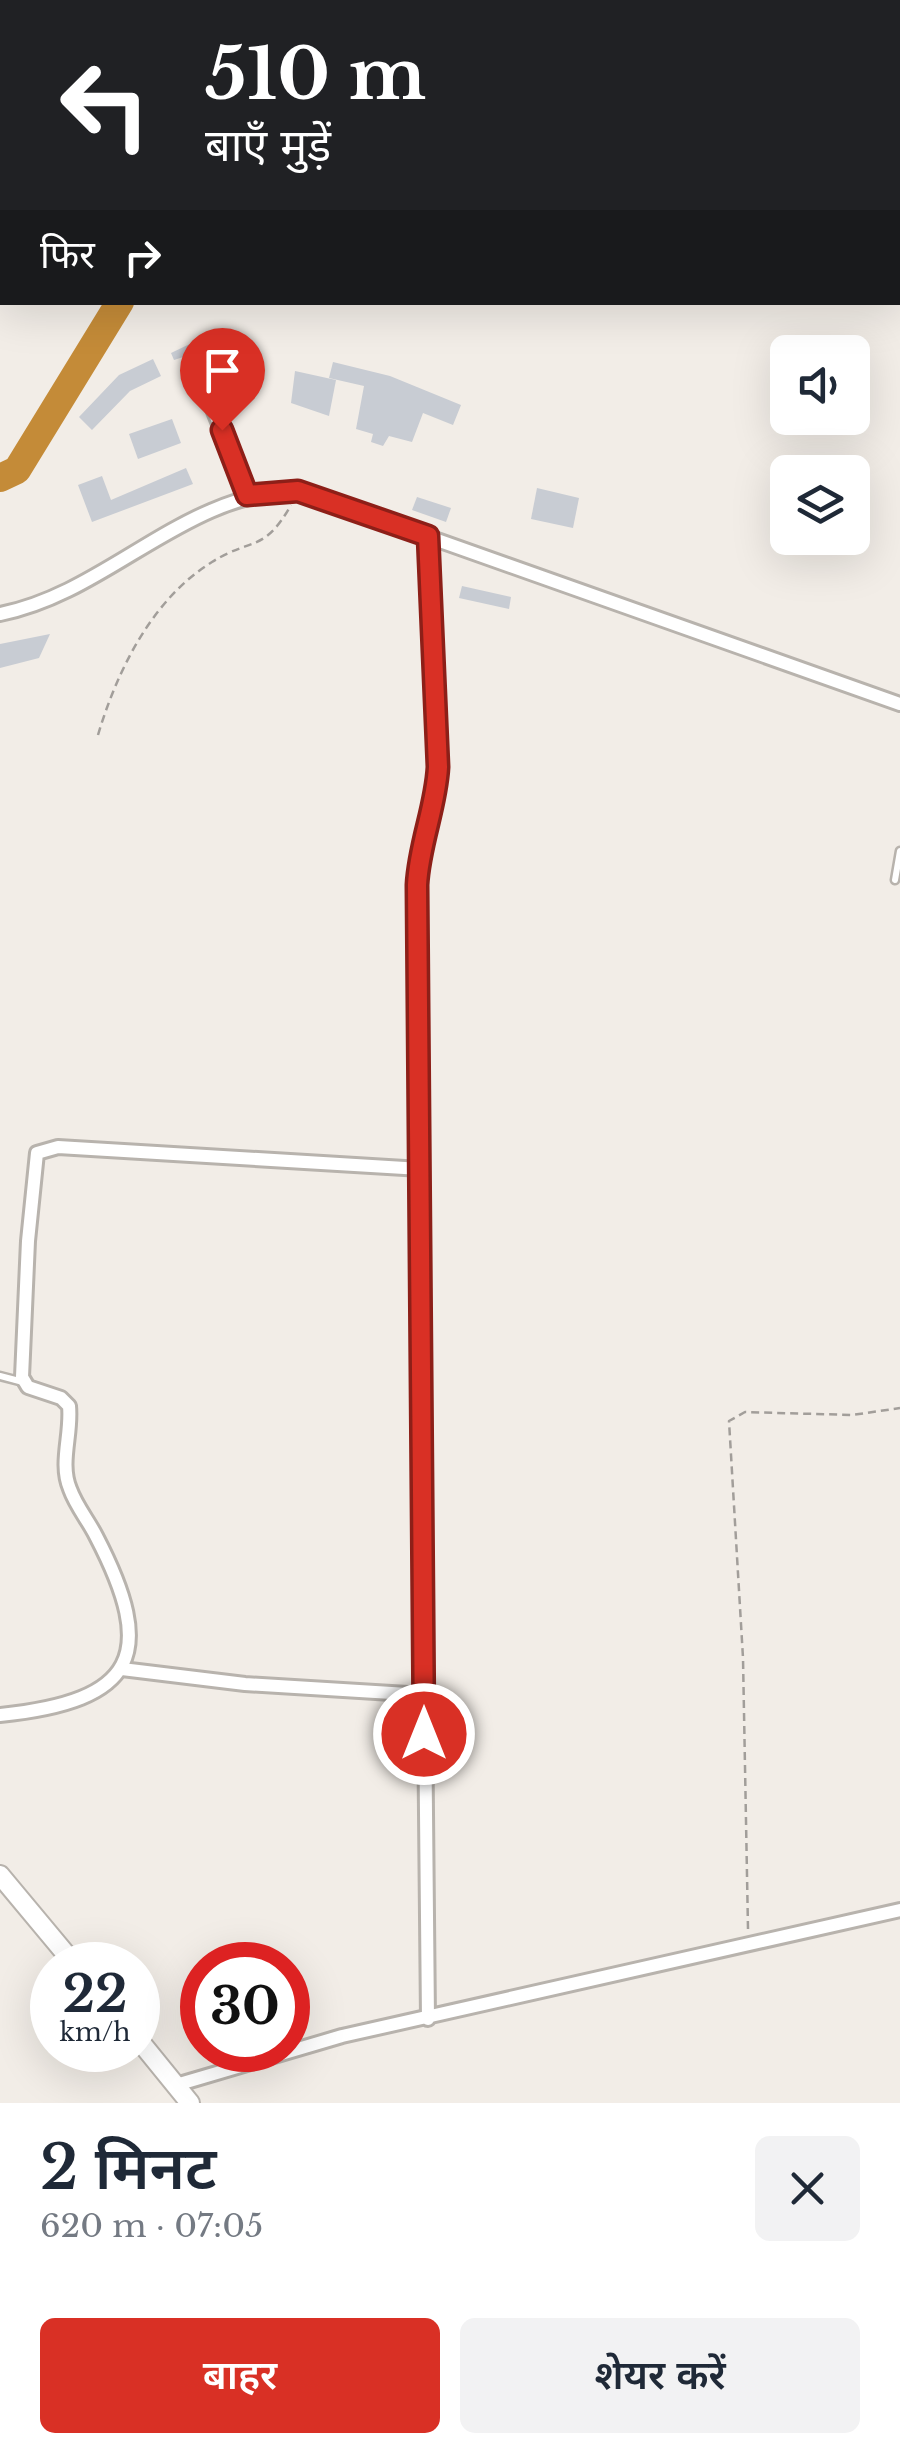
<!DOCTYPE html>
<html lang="hi">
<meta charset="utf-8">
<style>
:root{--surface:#fff;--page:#f2f2f3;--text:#1f2937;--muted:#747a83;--accent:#d93025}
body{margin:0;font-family:"Libre Baskerville","Noto Sans Devanagari",serif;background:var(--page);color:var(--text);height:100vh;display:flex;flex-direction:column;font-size:38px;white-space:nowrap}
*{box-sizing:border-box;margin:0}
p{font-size:32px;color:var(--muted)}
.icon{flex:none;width:55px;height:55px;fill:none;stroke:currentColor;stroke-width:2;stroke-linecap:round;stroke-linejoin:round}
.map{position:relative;height:2103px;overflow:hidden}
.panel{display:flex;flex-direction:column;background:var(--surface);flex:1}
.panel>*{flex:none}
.banner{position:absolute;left:0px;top:0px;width:900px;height:305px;box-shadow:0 10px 40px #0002;background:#202124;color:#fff;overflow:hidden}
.controls{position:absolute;left:770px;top:335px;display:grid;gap:20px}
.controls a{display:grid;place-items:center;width:100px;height:100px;border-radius:15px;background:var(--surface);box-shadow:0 10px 40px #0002;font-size:50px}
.speed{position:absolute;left:30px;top:1942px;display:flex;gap:20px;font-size:50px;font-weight:700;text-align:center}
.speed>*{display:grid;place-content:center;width:130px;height:130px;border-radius:50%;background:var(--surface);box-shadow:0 10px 40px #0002;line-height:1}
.speed small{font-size:25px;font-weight:400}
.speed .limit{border:15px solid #d22;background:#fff;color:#111}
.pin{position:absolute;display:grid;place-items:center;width:85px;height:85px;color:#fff;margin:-102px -42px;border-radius:50% 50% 50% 0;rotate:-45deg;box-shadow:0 0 10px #0007}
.pin .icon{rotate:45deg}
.me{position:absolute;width:110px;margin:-55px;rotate:0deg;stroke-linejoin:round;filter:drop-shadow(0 0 8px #0008)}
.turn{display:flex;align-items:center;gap:35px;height:210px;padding:0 40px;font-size:45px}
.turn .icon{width:130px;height:130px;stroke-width:2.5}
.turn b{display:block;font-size:70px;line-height:85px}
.then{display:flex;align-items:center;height:95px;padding:0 40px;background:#0003;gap:20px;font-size:38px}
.round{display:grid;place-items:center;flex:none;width:105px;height:105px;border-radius:15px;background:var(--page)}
.headline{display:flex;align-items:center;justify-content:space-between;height:170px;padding:0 40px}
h1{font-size:60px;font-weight:600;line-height:75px}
.button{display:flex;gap:20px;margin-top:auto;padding:20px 40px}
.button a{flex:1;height:115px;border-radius:15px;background:var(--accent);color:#fff;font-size:40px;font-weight:600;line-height:115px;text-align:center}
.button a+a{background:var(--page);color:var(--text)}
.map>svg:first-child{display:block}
</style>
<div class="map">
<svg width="900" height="2103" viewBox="0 0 900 2103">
<rect width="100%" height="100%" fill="#f2ede7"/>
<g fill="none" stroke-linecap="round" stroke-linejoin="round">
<g stroke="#c48b38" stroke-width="28">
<polyline points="898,44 900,44"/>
<polyline points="0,478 17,470 120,302"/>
</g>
</g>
<g fill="#c8ccd3">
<polygon points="219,330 242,378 222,387 205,350 174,360 171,353"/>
<polygon points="153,359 161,376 130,391 92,430 79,417 119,375"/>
<polygon points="333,362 390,376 461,405 453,425 423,413 412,442 389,436 383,446 371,442 373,434 356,429 364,386 329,378"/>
<polygon points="295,371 336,380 329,416 291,403"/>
<polygon points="172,419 181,443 138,459 129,434"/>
<polygon points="186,468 193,484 92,522 78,485 102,476 111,500"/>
<polygon points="537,488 579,498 573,528 531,519"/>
<polygon points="417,497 451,508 446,522 412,510"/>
<polygon points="462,586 511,597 509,609 459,598"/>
<polygon points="50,634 39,658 0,668 0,644"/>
</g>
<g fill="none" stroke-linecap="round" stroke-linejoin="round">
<g stroke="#b8b3ad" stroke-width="11">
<g id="lane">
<polyline points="143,2 143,0"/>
<polyline points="895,880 900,851"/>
<polyline points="0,1376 23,1382"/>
</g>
</g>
<g stroke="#b8b3ad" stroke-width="18">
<g id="street">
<polyline points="196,366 247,495"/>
<path d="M0,614c108,-21 185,-123 299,-123l601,213"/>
<polyline points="122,1669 245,1684 424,1695"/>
<path d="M0,1715c136,-14 158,-60 96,-179 -8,-16 -20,-30 -26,-47 -11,-26 2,-55 -1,-83l-8,-8 -33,-11 -6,-10 6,-136 9,-88 21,-6 363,22"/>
<path d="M428,2019l-11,-1134c2,-41 19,-78 21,-118l-10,-231"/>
<polyline points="176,2085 342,2036 900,1910"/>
</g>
</g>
<g stroke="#b8b3ad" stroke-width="22">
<g id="secondary">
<polyline points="0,1875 75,1965"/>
<polyline points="138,2039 190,2103"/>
</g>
</g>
<g stroke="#a29e9a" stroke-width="2.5" stroke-dasharray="8 5" stroke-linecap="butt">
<path d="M98,735c19,-64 54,-136 114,-173 40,-25 52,-9 79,-57"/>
<polyline points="748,1929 743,1658 729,1421 745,1412 852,1415 900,1408"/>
</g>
<use href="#lane" stroke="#fff" stroke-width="6"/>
<use href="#street" stroke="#fff" stroke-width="12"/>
<use href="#secondary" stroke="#fff" stroke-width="18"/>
</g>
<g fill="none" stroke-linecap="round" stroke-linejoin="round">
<g stroke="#8d1f18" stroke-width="25">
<path id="route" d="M222,430l25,65 51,-4 130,45 10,231c-2,40 -19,77 -21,118l7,849"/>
</g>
<use href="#route" stroke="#d93025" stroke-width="18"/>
</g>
</svg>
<div class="controls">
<a><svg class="icon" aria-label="sound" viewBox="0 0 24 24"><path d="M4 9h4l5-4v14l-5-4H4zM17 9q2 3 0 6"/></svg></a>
<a><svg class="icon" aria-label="layers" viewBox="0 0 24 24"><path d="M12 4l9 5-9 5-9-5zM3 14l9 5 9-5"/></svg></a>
</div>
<div class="speed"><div>22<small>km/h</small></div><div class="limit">30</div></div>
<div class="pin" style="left:222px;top:430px;background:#d93025"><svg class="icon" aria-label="arrive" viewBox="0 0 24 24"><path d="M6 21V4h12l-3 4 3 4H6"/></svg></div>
<svg class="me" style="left:424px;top:1734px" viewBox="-20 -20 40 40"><circle r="17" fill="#d93025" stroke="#fff" stroke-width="3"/><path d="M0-11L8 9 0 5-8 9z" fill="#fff"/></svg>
<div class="banner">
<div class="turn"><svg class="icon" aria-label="left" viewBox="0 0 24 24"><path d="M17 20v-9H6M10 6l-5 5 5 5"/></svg><div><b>510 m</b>बाएँ मुड़ें</div></div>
<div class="then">फिर<svg class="icon" aria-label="right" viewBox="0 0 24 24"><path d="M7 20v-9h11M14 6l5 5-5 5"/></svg></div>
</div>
</div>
<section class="panel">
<div class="headline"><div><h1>2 मिनट</h1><p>620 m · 07:05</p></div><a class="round"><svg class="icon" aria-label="close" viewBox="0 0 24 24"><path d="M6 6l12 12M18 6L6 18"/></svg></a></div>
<div class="button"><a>बाहर</a><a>शेयर करें</a></div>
</section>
